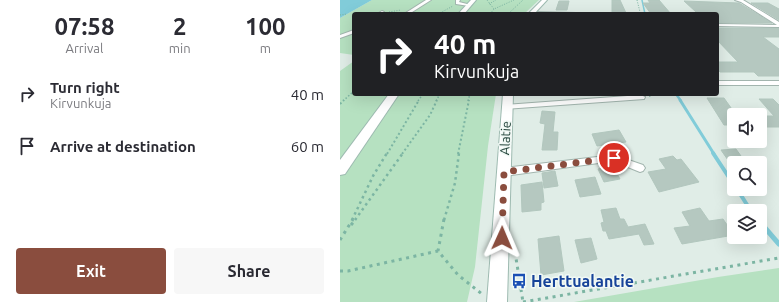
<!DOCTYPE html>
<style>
:root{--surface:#fff;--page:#f7f7f7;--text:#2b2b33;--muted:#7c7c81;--accent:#8a4d3e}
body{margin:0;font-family:Ubuntu,sans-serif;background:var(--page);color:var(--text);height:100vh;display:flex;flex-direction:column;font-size:15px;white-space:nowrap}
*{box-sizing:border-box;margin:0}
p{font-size:13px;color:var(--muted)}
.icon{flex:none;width:22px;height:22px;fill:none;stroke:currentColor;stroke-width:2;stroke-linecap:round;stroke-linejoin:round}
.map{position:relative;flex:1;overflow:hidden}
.details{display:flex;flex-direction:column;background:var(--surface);width:340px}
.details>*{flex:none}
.hud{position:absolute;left:12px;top:12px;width:367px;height:84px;border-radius:4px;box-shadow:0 4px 16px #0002;background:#202124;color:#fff;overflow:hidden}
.controls{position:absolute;left:387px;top:108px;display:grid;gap:8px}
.controls a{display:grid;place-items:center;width:40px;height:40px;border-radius:4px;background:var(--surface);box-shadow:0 4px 16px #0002;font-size:20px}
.pin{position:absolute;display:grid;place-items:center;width:34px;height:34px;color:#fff;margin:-17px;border:2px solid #fff;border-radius:50%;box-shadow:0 1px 4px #0007}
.me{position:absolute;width:44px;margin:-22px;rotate:1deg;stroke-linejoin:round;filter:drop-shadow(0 0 3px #0008)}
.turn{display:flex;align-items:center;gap:14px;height:84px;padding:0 16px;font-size:18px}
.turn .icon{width:52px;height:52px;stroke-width:2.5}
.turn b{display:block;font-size:28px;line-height:34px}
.eta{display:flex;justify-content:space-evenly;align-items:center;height:68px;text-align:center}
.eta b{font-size:24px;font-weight:700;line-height:28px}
.button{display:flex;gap:8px;margin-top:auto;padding:8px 16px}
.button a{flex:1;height:46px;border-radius:4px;background:var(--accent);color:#fff;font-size:16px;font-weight:700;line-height:46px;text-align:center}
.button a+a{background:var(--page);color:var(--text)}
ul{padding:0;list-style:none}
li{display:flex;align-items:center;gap:12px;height:52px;padding:0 16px}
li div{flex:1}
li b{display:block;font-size:15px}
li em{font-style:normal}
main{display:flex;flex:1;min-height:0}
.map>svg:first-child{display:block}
</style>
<main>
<section class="details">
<div class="eta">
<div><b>07:58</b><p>Arrival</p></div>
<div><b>2</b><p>min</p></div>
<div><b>100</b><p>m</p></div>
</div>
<ul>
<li><svg class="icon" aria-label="right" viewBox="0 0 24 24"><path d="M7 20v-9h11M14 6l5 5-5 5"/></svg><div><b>Turn right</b><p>Kirvunkuja</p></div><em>40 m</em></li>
<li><svg class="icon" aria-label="arrive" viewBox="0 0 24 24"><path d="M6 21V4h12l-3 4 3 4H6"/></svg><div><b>Arrive at destination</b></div><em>60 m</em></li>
</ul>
<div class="button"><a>Exit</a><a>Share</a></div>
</section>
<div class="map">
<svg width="439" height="302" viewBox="0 0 439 302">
<rect width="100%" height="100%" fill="#e0ede7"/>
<g fill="#b6e1c1">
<polygon points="32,0 199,0 184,14 14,14 14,55 0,53 0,18"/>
<polygon points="14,61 14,94 156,94 148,146 135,267 127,302 0,302 0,71"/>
<polygon points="439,268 439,302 234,302 378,277"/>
</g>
<polygon fill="#81ccd9" points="0,0 32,0 0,18"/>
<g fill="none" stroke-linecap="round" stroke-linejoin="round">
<polyline stroke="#81ccd9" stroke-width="1.5" points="302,0 305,14"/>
<polyline stroke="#81ccd9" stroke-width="2.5" points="336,94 341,101"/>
<polyline stroke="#81ccd9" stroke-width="3" points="340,100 374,154"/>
<g stroke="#81ccd9" stroke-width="4">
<polyline points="373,153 394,185"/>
<polyline points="397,189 411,211"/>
</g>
<polyline stroke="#81ccd9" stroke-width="5" points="420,222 439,244"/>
</g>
<g fill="#b5c8c0" stroke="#b2c7be">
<polygon points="272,0 280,0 286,13 272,13"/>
<polygon points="308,0 319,0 331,14 311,14 303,3 310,3"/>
<polygon points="219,1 229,1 227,10 216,10"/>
<polygon points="344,1 399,3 432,23 377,23 377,14 356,12"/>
<polygon points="411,3 428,3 439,9 439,20"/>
<polygon points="377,28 439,28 439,37 423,37 439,49 439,76 418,76 414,72 380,72 377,69 377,62 398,62 377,40"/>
<polygon points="367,98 384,98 394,112 394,125 384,125"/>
<polygon points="419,99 433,99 439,105 439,127 426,127 420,120 420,116 434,116"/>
<polygon points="202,111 215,112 213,132 218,132 217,150 202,150 205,124 200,123"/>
<polygon points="279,130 286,142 257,146 252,134"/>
<polygon points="396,149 406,163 390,163 381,150"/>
<polygon points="333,156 337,160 341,159 359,182 319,192 308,172 326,169 319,159"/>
<polygon points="273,166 280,179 264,182 258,169"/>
<polygon points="215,171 218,186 204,188 202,173"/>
<polygon points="255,177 261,194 240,197 235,180"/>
<polygon points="202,182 204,202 201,203 201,210 182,212 181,185"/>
<polygon points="276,208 280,219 284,219 288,227 305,224 314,244 304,245 299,234 269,239 266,231 263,231 261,223 264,222 261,210"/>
<polygon points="360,208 369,221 383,219 394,235 342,244 334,228 350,226 342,212"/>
<polygon points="219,236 224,271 201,275 198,239"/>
<polygon points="251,238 257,259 241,263 235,240"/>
</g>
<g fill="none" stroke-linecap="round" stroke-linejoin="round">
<g stroke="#a2b5ae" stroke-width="2">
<g id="street">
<polygon points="86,0 91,0 69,14 64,14"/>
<polygon points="116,0 120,0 119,2 131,5 129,6 116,4"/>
<polygon points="395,0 403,0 439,22 439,27 377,26 377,24 437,25 401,2"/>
<polygon points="42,11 44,12 42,14 37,14"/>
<polygon points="192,12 236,13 238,14 191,14"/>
<polygon points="14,30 14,33 0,38 0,35"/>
<rect x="377" y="81" width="62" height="4"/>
<polygon points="301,95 305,97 304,99 166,109 162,107 166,105"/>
<polygon points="274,155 303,165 305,168 303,171 300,172 273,161 164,176 161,175 159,172 161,169 164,168"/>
</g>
</g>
<g stroke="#9dbab0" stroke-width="2">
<g id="secondary">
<polygon points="131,0 136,0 124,14 118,14"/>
<polygon points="202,0 207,0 194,14 188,14"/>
<polygon points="49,94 59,94 5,174 0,175 0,160"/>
<polygon points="163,94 173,94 167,302 147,302"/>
</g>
</g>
<g stroke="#7cb5a3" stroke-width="1" stroke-dasharray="1 1.5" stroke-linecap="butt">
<polyline points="147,0 154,9"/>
<polyline points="297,0 300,12 299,14"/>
<polyline points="149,4 156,0"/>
<polyline points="49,12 61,10"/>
<polyline points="98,14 113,6"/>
<polyline points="150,14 154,9 174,0"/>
<polyline points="168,14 183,0"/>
<polyline points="0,15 7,14"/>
</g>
<g stroke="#7cb5a3" stroke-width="1.5" stroke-dasharray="1.5 2" stroke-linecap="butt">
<polyline points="309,96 319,94"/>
<polyline points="3,101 14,91"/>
<polyline points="78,101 83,94"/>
<polyline points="96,101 100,94"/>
<polyline points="128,101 130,94"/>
</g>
<g stroke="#7cb5a3" stroke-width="2" stroke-dasharray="2 2.5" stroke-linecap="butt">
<polyline points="0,104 4,100"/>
<polyline points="47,154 79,100"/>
<polyline points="62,154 90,115 97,100"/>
<polyline points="118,154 129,100"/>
</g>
<g stroke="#7cb5a3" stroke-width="2.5" stroke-dasharray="2.5 3.5" stroke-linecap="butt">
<polyline points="12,220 33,176 47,153"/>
<polyline points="15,220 63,153"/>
<polyline points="104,220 115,183 119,153"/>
</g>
<g stroke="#7cb5a3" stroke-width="3" stroke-dasharray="3 4.5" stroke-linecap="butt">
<polyline points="104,219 98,251 118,275 142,294"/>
<polyline points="11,225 16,219"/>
<polyline points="0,240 13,219"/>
<polyline points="175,252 183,302"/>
<polyline points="0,271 8,271 98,251"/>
<polyline points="183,302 439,258"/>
</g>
<use href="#street" fill="#fff" fill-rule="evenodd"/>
<use href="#secondary" fill="#fff" fill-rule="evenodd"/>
</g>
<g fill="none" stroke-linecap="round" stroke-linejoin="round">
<polyline stroke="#8a4d3e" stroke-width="7" stroke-dasharray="0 12.6" points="162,238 164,172 274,158"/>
</g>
<defs>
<g id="bus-bare" transform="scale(1.2)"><path d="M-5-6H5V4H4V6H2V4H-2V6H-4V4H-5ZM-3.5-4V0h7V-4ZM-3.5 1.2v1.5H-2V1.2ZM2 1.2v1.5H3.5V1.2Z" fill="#1a4fb4" stroke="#f1f9f5" stroke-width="2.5" paint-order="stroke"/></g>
</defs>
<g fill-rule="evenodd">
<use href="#bus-bare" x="179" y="281"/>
</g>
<g text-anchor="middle" stroke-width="3" stroke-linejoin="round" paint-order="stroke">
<g font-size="13" fill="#1e3f36" stroke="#f1f9f5">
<text transform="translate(165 138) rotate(-87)" y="5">Alatie</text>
</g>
<g font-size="16" font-weight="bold" fill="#164399" stroke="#f1f9f5" text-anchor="start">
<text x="191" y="287">Herttualantie</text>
</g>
</g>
</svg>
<div class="controls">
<a><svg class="icon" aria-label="sound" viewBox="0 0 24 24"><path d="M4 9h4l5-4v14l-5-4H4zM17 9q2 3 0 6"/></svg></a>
<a><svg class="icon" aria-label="search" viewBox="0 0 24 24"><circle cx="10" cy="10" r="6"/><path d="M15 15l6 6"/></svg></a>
<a><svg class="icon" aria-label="layers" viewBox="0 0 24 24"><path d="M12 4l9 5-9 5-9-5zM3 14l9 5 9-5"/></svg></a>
</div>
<div class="pin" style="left:274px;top:158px;background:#d93025"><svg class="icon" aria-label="arrive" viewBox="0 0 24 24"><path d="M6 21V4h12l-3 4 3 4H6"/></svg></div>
<svg class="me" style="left:162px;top:238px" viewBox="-20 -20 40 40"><path d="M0-17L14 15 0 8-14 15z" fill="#8a4d3e" stroke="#fff" stroke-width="4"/></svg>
<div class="hud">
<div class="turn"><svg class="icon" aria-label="right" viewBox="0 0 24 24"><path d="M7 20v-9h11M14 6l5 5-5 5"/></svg><div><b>40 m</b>Kirvunkuja</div></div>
</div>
</div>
</main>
